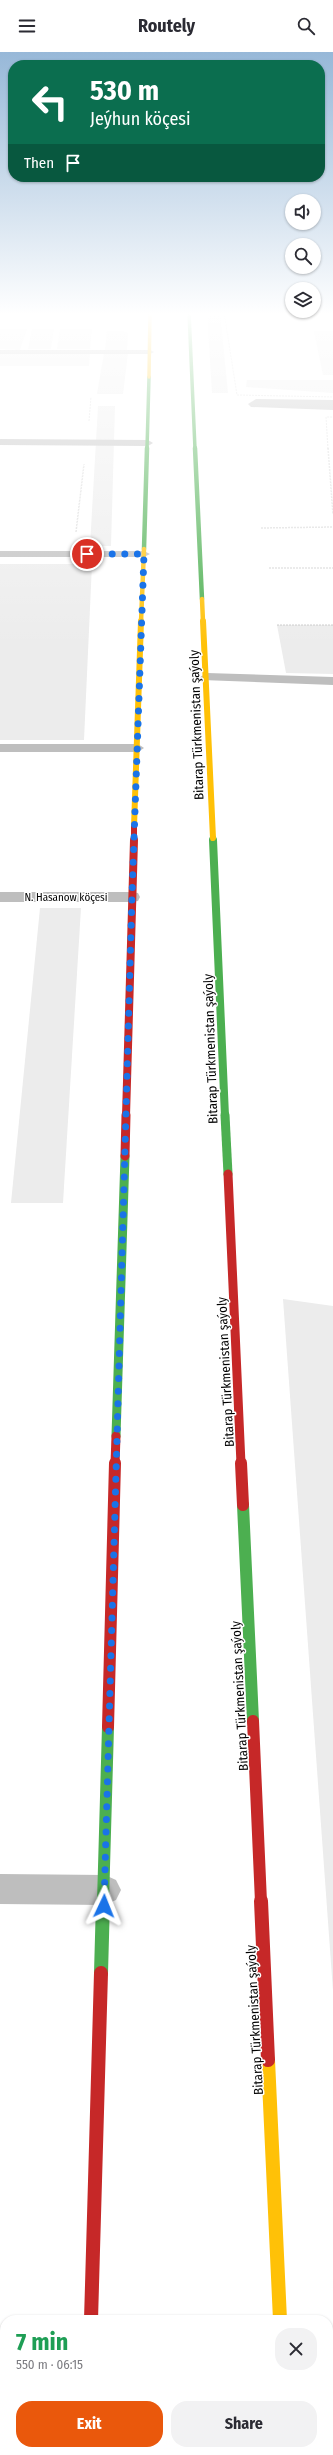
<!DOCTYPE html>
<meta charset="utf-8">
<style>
:root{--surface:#fff;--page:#f2f2f3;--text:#2b2b33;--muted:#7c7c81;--accent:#ea580c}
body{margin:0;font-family:"Fira Sans Condensed",sans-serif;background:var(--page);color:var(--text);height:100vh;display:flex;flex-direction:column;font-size:15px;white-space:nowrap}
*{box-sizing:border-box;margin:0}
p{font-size:13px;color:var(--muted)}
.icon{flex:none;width:22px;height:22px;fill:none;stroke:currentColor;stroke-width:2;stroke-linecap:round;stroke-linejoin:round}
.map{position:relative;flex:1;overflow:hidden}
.panel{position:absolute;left:0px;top:2263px;width:333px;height:140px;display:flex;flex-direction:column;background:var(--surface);border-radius:16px 16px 0 0;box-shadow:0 1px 3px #0004}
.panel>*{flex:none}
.hud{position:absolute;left:8px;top:8px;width:317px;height:122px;border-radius:16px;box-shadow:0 1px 3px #0004;background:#0b6e4f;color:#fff;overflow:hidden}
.controls{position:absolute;left:285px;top:142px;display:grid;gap:8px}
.controls a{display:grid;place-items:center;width:36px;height:36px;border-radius:50%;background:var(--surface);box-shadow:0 1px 3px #0004;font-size:20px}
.pin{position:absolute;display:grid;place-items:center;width:34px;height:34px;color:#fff;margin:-17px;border:2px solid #fff;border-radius:50%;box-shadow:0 1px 4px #0007}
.me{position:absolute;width:44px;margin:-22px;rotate:2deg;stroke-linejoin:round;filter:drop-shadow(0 0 3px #0008)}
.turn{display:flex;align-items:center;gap:14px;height:84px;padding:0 16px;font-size:18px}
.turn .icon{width:52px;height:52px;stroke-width:2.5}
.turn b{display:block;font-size:28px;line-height:34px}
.then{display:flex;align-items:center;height:38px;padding:0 16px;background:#0003;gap:8px;font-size:15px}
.round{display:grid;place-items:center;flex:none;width:42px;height:42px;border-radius:16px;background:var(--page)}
.overview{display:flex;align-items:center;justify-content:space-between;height:68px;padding:0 16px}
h1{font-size:24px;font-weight:700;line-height:30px;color:#1e9e55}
.button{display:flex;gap:8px;margin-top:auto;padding:8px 16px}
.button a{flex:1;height:46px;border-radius:16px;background:var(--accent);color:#fff;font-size:16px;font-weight:700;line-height:46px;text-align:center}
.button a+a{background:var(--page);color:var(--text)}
header{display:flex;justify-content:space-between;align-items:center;height:52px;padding:0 16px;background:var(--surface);font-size:18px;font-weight:700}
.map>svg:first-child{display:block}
</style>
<header><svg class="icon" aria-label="menu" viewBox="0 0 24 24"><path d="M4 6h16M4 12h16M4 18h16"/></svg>Routely<svg class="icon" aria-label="search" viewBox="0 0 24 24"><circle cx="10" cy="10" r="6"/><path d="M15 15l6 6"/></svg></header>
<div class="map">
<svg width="333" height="2403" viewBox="0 0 333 2403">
<rect width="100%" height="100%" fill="#fff"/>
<g fill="#ececec">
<polygon points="207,260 220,260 228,341 212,341"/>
<polygon points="0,277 27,277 20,298 0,297"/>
<polygon points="32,277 54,277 51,297 28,297"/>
<polygon points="60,277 92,277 90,297 57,297"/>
<polygon points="107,279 122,279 128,281 127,298 105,298"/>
<polygon points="314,279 333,279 333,323 323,323"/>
<polygon points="0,301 90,301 89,314 0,314"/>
<polygon points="104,301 128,301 123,342 97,342"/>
<polygon points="247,328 333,328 333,341 246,335"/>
<polygon points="98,354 115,354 111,494 90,494"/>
<polygon points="0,512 92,512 84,688 0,688"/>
<polygon points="277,573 333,573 333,622 286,621"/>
<polygon points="40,856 81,856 63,1151 11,1151"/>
<polygon points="283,1247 333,1254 333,1939"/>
</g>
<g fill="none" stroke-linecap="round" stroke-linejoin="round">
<polygon fill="#bfbfbf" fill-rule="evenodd" points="256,347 333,348 333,358 251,355 248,352"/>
<g stroke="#b9b9b9" stroke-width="1" stroke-dasharray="0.5 1" stroke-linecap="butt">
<polyline points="224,260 237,343 333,345"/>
<polyline points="89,369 91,345"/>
<polyline points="328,397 326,365 333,365"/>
</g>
<g stroke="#b9b9b9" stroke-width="1.5" stroke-dasharray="0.5 1" stroke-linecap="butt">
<polyline points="328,396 333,462"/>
<polyline points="261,476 333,475"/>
<polyline points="76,480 84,412"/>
<polyline points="269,516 333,516"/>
<polyline points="277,573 333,573"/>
</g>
<g fill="#bebebe" fill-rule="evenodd">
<polygon points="0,298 150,298 154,300 150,302 0,302"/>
<polygon points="0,692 138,692 144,696 138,700 0,700"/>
</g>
<g fill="#bebebe" fill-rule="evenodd">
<polygon points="0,387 148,388 153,391 148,394 0,393"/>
<polygon points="0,499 144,499 150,502 144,505 0,505"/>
<polygon points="207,621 333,625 333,633 202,628 200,625"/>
<polygon points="0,840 132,840 138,841 140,845 138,849 132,850 0,850"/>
<polygon points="0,1822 105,1823 116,1828 121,1838 116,1848 105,1853 0,1852"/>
</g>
<g stroke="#4caf50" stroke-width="3.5">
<polyline points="189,260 195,397"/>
<polyline points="147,397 149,325"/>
</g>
<g stroke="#4caf50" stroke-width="4.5">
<polyline points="195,396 202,547"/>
<polyline points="144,497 147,396"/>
</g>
<polyline stroke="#4caf50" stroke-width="6" points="213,786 213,789"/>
<polyline stroke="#4caf50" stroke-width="8" points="213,788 225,1064"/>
<g stroke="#4caf50" stroke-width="9">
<polyline points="225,1063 228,1122"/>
<polyline points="116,1384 125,1104"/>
</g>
<g stroke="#4caf50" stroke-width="12">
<polyline points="243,1453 253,1669"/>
<polyline points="103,1850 108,1675"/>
</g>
<polyline stroke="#4caf50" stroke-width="14" points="101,1921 103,1849"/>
<polyline stroke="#ffc107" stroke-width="3.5" points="149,325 150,260"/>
<g stroke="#ffc107" stroke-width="4.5">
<polyline points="202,547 203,570"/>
<polyline points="141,570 144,497"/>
</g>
<g stroke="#ffc107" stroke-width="6">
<polyline points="203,569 213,786"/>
<polyline points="134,775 141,569"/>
</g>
<polyline stroke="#ffc107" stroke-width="14" points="268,2008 280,2268"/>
<polyline stroke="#c62828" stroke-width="6" points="134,789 134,775"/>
<polyline stroke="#c62828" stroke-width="8" points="126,1064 134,788"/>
<g stroke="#c62828" stroke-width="9">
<polyline points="125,1104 126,1063"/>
<polyline points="228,1122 241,1412"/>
<polyline points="115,1412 116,1384"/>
</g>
<g stroke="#c62828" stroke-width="12">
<polyline points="241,1411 243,1453"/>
<polyline points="253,1669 261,1850"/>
<polyline points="108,1675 115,1411"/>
</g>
<g stroke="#c62828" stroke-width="14">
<polyline points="261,1849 268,2008"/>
<polyline points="91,2268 101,1921"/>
<polyline points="87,2398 87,2403"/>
<polyline points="286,2398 286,2403"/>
</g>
</g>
<linearGradient id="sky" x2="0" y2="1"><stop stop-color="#97b8d8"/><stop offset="0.44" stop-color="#fff"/><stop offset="1" stop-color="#fff" stop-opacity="0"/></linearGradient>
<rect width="333" height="596" fill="url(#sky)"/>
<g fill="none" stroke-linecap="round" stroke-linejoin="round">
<polyline stroke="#1a73e8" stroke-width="7" stroke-dasharray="0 12.6" points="87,502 144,502 132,844 104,1854"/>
</g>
<g text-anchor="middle" stroke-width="3" stroke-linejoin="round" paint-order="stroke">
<g font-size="11" fill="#000" stroke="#fff">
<text x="66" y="849">N. Hasanow köçesi</text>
</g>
<g font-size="13" fill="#000" stroke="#fff">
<text transform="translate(196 673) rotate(-92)" y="5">Bitarap Türkmenistan şaýoly</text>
<text transform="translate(210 997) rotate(-92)" y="5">Bitarap Türkmenistan şaýoly</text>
<text transform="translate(225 1320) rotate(-93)" y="5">Bitarap Türkmenistan şaýoly</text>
<text transform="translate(239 1644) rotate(-93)" y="5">Bitarap Türkmenistan şaýoly</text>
<text transform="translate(254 1968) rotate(-93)" y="5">Bitarap Türkmenistan şaýoly</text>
</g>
</g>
</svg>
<div class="controls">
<a><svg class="icon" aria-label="sound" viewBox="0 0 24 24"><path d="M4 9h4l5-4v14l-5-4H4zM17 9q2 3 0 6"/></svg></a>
<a><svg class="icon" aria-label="search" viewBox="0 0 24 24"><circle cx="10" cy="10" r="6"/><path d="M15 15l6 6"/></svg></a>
<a><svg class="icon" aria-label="layers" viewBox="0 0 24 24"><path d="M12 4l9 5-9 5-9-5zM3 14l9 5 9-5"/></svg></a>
</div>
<div class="pin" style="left:87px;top:502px;background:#d93025"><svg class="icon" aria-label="arrive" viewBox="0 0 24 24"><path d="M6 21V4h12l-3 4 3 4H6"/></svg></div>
<svg class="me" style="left:104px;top:1854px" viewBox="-20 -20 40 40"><path d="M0-17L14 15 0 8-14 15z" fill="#1a73e8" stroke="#fff" stroke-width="4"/></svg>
<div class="hud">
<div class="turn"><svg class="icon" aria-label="left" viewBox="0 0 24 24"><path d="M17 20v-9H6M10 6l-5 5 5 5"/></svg><div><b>530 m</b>Jeýhun köçesi</div></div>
<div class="then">Then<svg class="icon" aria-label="arrive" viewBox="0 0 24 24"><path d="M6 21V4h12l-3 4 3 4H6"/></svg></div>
</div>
<section class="panel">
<div class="overview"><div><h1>7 min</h1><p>550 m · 06:15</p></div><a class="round"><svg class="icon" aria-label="close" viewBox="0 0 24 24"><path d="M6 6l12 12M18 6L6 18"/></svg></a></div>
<div class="button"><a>Exit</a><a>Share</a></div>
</section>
</div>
